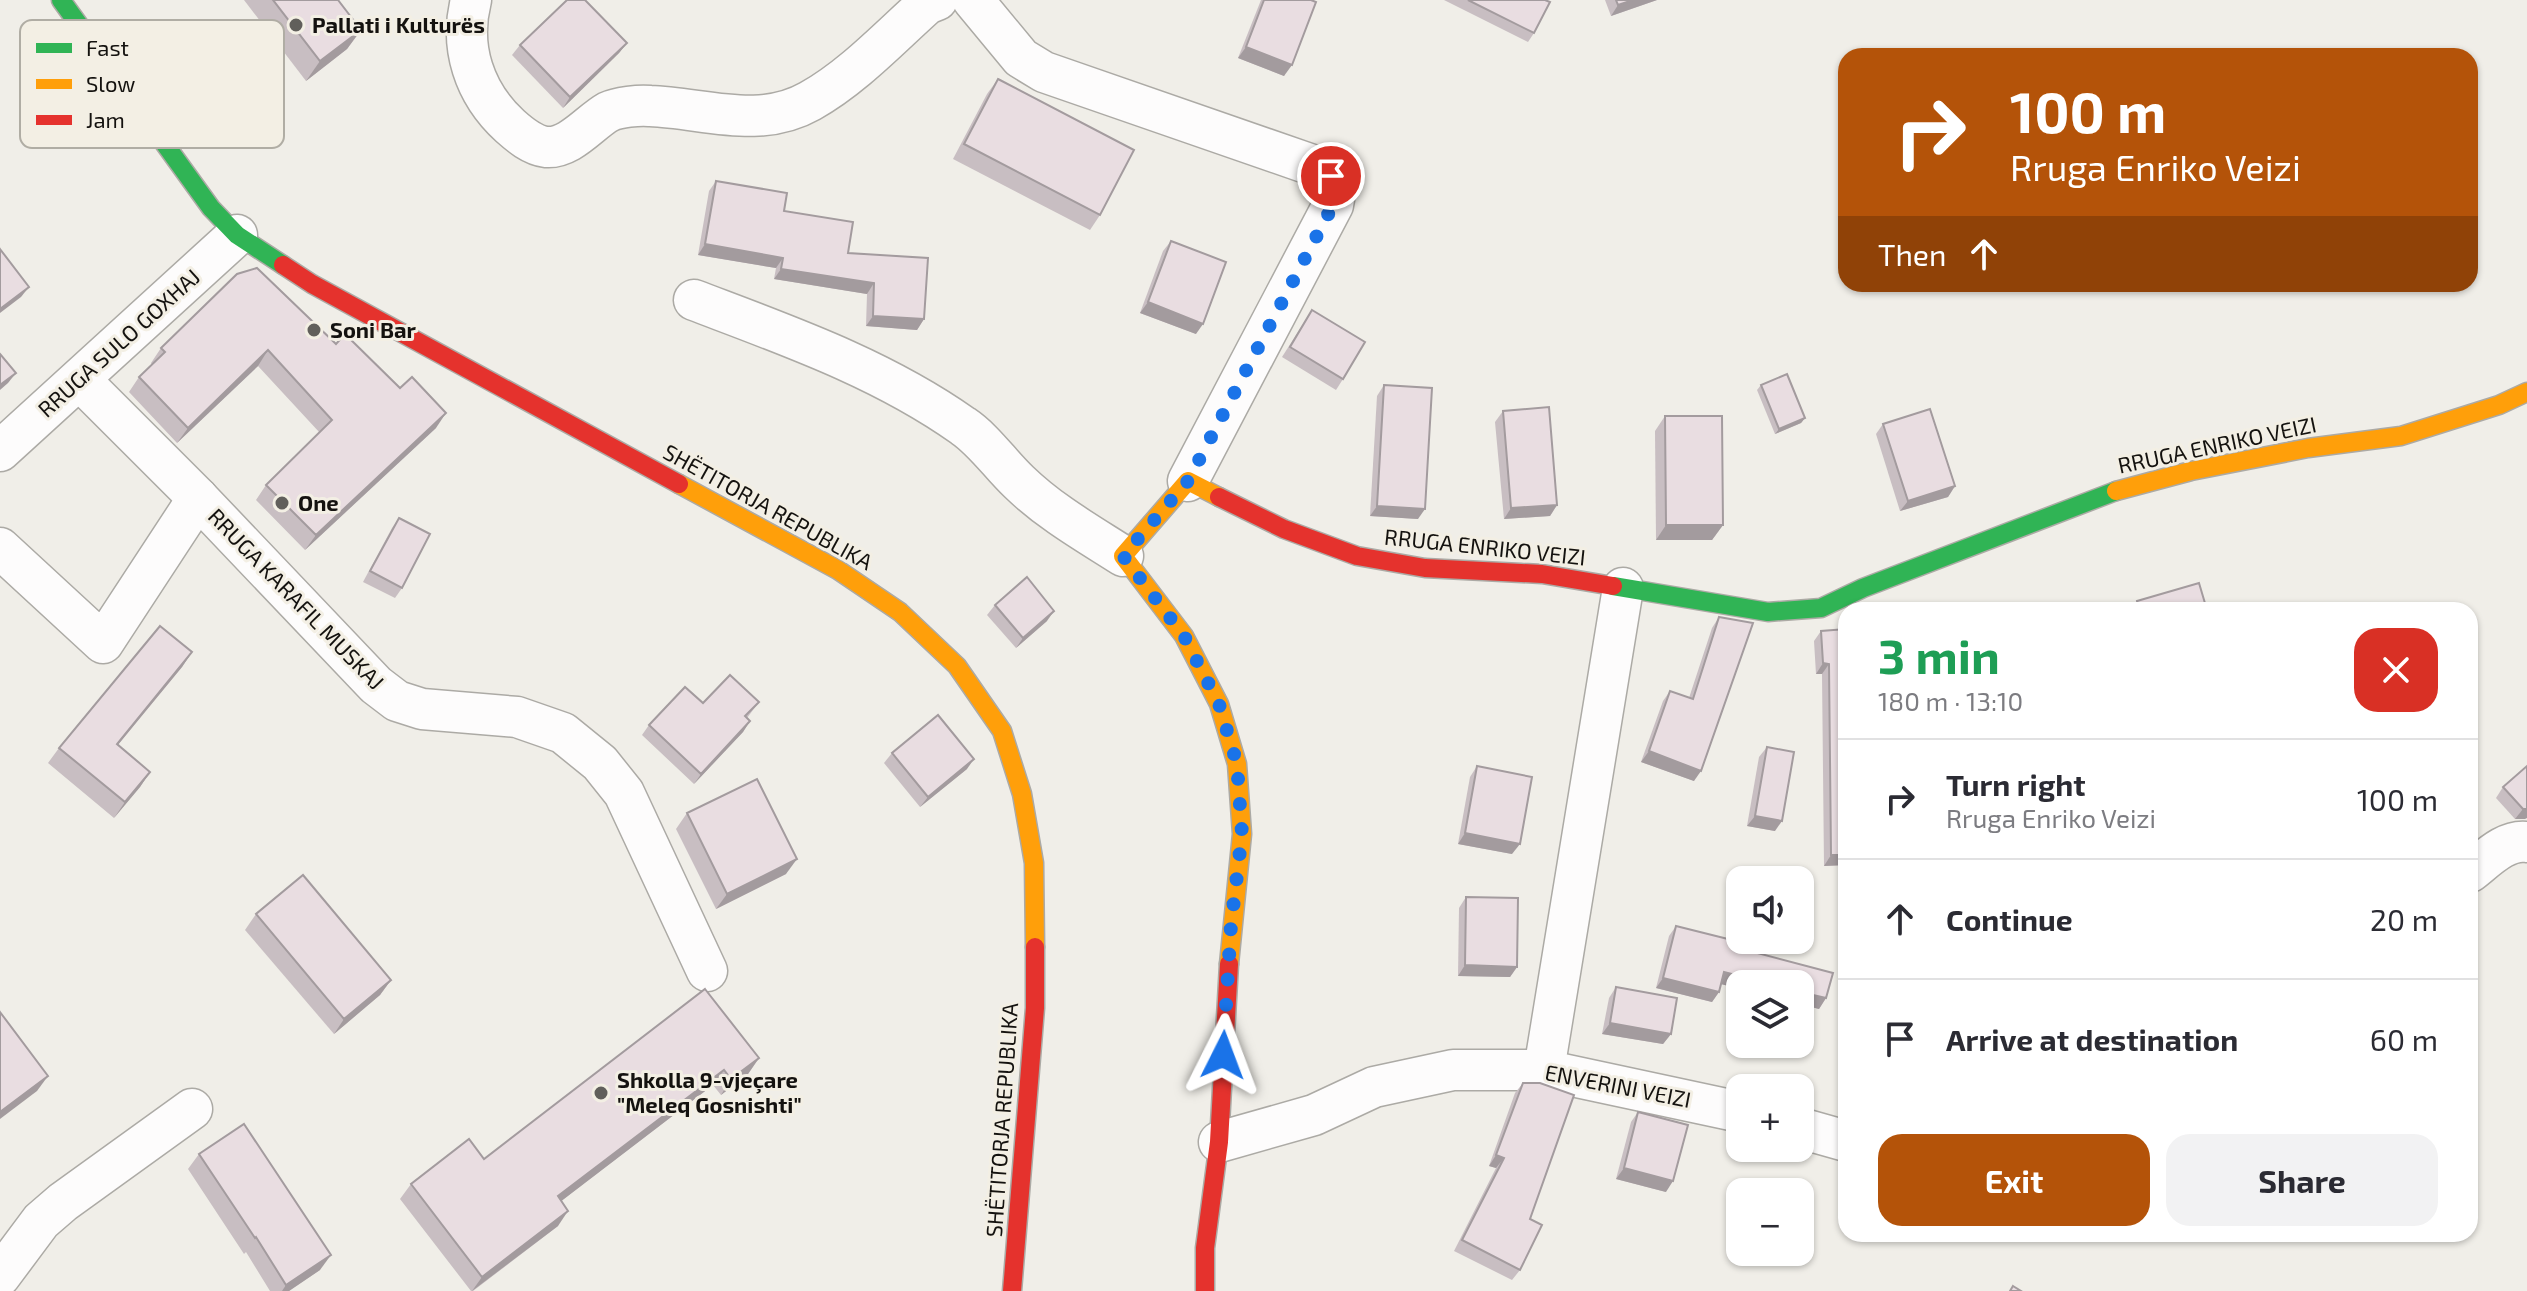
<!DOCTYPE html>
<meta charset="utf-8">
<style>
:root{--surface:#fff;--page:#f2f2f3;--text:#2b2b33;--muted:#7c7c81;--line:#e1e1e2;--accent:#b45309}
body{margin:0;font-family:"Exo 2",sans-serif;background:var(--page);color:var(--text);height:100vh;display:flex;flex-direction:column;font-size:30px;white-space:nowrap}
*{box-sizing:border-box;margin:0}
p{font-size:26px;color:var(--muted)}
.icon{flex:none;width:44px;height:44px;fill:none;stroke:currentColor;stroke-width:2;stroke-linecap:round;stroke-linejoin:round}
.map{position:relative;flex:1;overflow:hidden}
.side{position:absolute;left:1838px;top:602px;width:640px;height:640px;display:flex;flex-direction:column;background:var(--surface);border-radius:24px;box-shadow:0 2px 6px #0004}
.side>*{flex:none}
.hud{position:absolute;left:1838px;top:48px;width:640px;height:244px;border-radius:24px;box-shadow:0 2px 6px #0004;background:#b45309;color:#fff;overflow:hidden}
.controls{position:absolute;left:1726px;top:866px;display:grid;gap:16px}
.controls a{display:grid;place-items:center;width:88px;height:88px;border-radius:16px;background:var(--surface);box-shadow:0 2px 6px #0004;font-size:40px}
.pin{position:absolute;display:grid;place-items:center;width:68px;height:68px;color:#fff;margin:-34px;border:4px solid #fff;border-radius:50%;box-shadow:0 2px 8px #0007}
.me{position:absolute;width:88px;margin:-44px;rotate:3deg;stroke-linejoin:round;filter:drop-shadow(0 0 6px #0008)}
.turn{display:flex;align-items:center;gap:28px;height:168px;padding:0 40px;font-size:36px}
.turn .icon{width:104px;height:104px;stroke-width:2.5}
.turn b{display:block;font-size:56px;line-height:68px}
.then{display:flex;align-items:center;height:76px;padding:0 40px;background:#0003;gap:16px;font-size:30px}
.round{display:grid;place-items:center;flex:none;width:84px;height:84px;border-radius:24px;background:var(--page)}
.head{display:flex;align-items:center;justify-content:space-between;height:136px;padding:0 40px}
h1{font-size:48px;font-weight:700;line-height:60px;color:#1e9e55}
.action{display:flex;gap:16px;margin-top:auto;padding:16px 40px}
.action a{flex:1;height:92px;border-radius:24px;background:var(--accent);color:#fff;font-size:32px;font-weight:700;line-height:92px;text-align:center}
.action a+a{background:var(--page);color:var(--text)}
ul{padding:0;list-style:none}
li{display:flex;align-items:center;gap:24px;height:120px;padding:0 40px;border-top:2px solid var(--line)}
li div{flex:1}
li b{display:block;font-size:30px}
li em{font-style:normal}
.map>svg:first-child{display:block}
</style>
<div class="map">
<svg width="2527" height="1291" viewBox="0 0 2527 1291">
<rect width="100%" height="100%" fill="#f0eee8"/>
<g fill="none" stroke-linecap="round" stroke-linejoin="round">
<g stroke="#acaaa5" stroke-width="43">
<g id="street">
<path d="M471,0c-12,47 3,93 39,126 10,9 22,19 36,21 24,2 44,-25 62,-35 10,-5 31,-7 42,-6 54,2 109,24 160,-5 43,-24 80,-64 117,-97l10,-4"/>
<path d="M973,0l48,58 23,14 274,95c16,11 19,20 15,38l-145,276"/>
<path d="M694,300c92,35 187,68 269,126 21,14 37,38 56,56 31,30 68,51 104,74"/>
<polyline points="80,380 198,498 376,685 397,701 422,709 517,717 563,733 600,763 624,793 707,971"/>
<polyline points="0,451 237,235"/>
<polyline points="0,548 103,643 198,498"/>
<path d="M2470,872c16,-12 35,-33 57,-30"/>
<polyline points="1544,1070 1623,588"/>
<polyline points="1800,1128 1846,1141"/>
<polyline points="1219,1142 1314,1115 1374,1087 1453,1070 1544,1070 1740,1112"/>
<polyline points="0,1276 41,1221 63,1202 192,1109"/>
</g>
</g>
<g stroke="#acaaa5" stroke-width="21">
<g id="fast">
<polyline points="61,0 211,208 237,235 283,265"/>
<polyline points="1613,586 1768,612 1821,608 1863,588 2116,491"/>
</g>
</g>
<g stroke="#acaaa5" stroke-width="21">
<g id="slow">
<polyline points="679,484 838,570 900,612 957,666 1002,731 1022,794 1034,863 1035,947"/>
<polyline points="2116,491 2191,471 2308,448 2401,436 2499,405 2527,392"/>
<polyline points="1219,497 1188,481 1123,556 1184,636 1219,704 1237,764 1242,834 1229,964"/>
</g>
</g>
<g stroke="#acaaa5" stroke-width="21">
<g id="jam">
<polyline points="283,265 312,284 679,484"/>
<polyline points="1219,497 1284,529 1357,556 1425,568 1542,574 1613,586"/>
<polyline points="1012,1291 1035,1008 1035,947"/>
<polyline points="1205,1291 1205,1248 1219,1142 1229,964"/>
</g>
</g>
<use href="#street" stroke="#fdfcfc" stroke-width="40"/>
<use href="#fast" stroke="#30b455" stroke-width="18"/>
<use href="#slow" stroke="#ff9f0a" stroke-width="18"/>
<use href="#jam" stroke="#e5322d" stroke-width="18"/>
</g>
<g fill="#c8bec2">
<polygon points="244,0 338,0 361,30 347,49 306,81"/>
<polygon points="1261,0 1311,0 1284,76 1238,58"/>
<polygon points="1444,0 1545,0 1534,33 1528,42"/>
<polygon points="1605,0 1657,0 1611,16"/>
<polygon points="627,43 619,53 563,108 512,55 520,45"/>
<polygon points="998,79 1100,215 1090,230 953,159 987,94"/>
<polygon points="716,181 784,211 848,253 924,319 917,330 866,326 867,294 774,279 776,268 698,255 709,191"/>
<polygon points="1171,241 1196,334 1140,313 1163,251"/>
<polygon points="1312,310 1343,379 1336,390 1282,357"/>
<polygon points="336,344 436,428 305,550 256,500 266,485 320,433 258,366 177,443 129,392 139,377 152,365 151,363 161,348"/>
<polygon points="1384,385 1418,519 1370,516 1377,396"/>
<polygon points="1761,385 1805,418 1801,423 1775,434 1757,390"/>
<polygon points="1503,411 1557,505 1550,516 1504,519 1495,422"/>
<polygon points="1665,416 1723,525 1712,540 1656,540 1655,431"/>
<polygon points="1883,424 1955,486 1948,497 1900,511 1876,434"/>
<polygon points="399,518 402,588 395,598 363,582 392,528"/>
<polygon points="2137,601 2207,610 2130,610"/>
<polygon points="995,605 1047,621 1016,648 987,615"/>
<polygon points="1719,617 1694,781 1641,762 1663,701 1670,691 1689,698 1712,628"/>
<polygon points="1846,629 1846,865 1824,866 1822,674 1816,674 1814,641 1821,631"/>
<polygon points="192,652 182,667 118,745 150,772 140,787 114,818 48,763 59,748"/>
<polygon points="759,702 747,718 750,721 743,732 694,784 642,735 649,725 703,703"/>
<polygon points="1767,747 1775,831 1747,826 1759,757"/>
<polygon points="892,753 967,769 920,807 884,763"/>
<polygon points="1477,766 1512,854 1458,844 1470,777"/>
<polygon points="2527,766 2525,819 2515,819 2496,798 2503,787"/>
<polygon points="687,813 786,874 716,909 676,829"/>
<polygon points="1466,897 1517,967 1510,977 1458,976 1459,908"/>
<polygon points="256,914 391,980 380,995 334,1034 245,930"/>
<polygon points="1676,926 1732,940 1731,946 1833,973 1826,998 1819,1009 1800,1004 1800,984 1740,984 1740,989 1721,984 1719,992 1712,1002 1656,988 1669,936"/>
<polygon points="1616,987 1671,1034 1663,1044 1602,1034 1609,998"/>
<polygon points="705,989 759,1058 748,1074 721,1095 713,1085 561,1201 558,1226 473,1291 471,1291 400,1199 411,1184 484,1159"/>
<polygon points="1523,1083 1530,1219 1520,1270 1512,1280 1454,1251 1496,1168 1489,1166 1515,1093"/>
<polygon points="1638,1112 1666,1192 1616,1179 1631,1122"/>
<polygon points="199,1154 320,1270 289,1291 270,1291 246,1252 244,1254 188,1169"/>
</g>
<g fill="#a39b9e">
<polygon points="1633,0 1657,0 1611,16 1618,5"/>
<polygon points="361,30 347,49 306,81 320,61"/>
<polygon points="627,43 619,53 563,108 570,97"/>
<polygon points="1246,47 1292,65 1284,76 1238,58"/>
<polygon points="705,244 783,258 776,268 698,255"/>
<polygon points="781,269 874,283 867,294 774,279"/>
<polygon points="29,287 21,297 0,313 0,309"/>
<polygon points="1148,302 1203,324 1196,334 1140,313"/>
<polygon points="873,316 924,319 917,330 866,326"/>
<polygon points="268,350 258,366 177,443 188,428"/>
<polygon points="16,373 8,383 0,390 0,385"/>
<polygon points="446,413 436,428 305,550 316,535"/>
<polygon points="1805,418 1801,423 1775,434 1779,429"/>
<polygon points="1955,486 1948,497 1900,511 1908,501"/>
<polygon points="1557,505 1550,516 1504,519 1511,508"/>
<polygon points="1377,506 1425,509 1418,519 1370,516"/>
<polygon points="1666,525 1723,525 1712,540 1656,540"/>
<polygon points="1054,611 1047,621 1016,648 1023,638"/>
<polygon points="192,652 182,667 106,759 117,744"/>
<polygon points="1823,663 1829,664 1822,674 1816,674"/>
<polygon points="750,721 743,732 694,784 701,774"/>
<polygon points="1649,751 1701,771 1694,781 1641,762"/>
<polygon points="974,759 967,769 920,807 928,797"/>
<polygon points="150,772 140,787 114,818 125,802"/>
<polygon points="2523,809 2527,809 2527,818 2525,819 2515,819"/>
<polygon points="1755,816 1782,821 1775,831 1747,826"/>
<polygon points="1465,833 1520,844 1512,854 1458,844"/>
<polygon points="1831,855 1846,855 1846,865 1824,866"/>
<polygon points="797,859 786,874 716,909 727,894"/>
<polygon points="1465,965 1517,967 1510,977 1458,976"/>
<polygon points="1724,972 1770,984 1740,984 1740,989 1717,983"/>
<polygon points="1663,978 1719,992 1712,1002 1656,988"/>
<polygon points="391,980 380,995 334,1034 344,1019"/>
<polygon points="1800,992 1826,998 1819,1009 1800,1004"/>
<polygon points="1610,1023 1671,1034 1663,1044 1602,1034"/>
<polygon points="759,1058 748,1074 721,1095 731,1079"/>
<polygon points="724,1070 713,1085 547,1212 558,1196"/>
<polygon points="48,1076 37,1091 0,1119 0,1112"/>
<polygon points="1496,1155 1504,1158 1496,1168 1489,1166"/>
<polygon points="1624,1168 1673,1181 1666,1192 1616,1179"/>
<polygon points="568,1211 558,1226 472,1291 482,1277"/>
<polygon points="331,1255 320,1270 289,1291 282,1291 286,1285"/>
</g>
<g fill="#e9dde1" stroke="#a39b9e" stroke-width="2">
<polygon points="273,0 338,0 361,30 320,61"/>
<polygon points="567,0 585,0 627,43 570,97 520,45"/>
<polygon points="1264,0 1311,0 1316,2 1292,65 1246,47"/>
<polygon points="1468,0 1545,0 1550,2 1534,33"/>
<polygon points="1616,0 1633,0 1618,5"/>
<polygon points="998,79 1134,150 1100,215 964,144"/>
<polygon points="716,181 787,193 784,211 853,222 848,253 928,258 924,319 873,316 874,283 781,269 783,258 705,244"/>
<polygon points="1171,241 1226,262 1203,324 1148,302"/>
<polygon points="0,249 29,287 0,309"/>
<polygon points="257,268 336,344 345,334 400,388 412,377 446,413 316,535 266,485 332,420 268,350 188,428 139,377 165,352 161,348 237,274"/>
<polygon points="1312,310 1365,342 1343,379 1290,347"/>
<polygon points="0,354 16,373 0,385"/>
<polygon points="1787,374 1805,418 1779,429 1761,385"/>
<polygon points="1384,385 1432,388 1425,509 1377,506"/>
<polygon points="1549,407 1557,505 1511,508 1503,411"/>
<polygon points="1930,409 1955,486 1908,501 1883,424"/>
<polygon points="1665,416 1722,416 1723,525 1666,525"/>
<polygon points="399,518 430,534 402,588 370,571"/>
<polygon points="1027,577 1054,611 1023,638 995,605"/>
<polygon points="2199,583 2207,610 2139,610 2137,601"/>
<polygon points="1719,617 1753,623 1701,771 1649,751 1670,691 1693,699"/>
<polygon points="160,626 192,652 117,744 150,772 125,802 59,748"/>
<polygon points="1846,629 1846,855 1831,855 1829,664 1823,663 1821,631"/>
<polygon points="730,675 759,702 745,716 750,721 701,774 649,725 685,687 703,703"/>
<polygon points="938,715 974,759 928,797 892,753"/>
<polygon points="1767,747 1794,752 1782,821 1755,816"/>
<polygon points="1477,766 1532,777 1520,844 1465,833"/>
<polygon points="2527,766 2527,809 2523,809 2503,787"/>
<polygon points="757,779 797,859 727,894 687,813"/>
<polygon points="303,875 391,980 344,1019 256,914"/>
<polygon points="1466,897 1518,898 1517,967 1465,965"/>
<polygon points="1676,926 1732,940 1731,946 1833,973 1826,998 1800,992 1800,984 1770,984 1724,972 1719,992 1663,978"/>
<polygon points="1616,987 1677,998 1671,1034 1610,1023"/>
<polygon points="705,989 759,1058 731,1079 724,1070 558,1196 568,1211 482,1277 411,1184 469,1139 484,1159"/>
<polygon points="0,1012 48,1076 0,1112"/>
<polygon points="1523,1083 1540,1083 1574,1095 1530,1219 1542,1225 1520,1270 1462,1240 1504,1158 1496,1155"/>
<polygon points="1638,1112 1688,1125 1673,1181 1624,1168"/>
<polygon points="244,1124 331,1255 286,1285 256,1237 255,1238 199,1154"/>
<polygon points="2013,1286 2021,1291 2010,1291"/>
</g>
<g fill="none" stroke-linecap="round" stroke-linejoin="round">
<polyline stroke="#1a73e8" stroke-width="14" stroke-dasharray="0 25.2" points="1223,1055 1231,925 1242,834 1237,764 1219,704 1184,636 1123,556 1188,481 1333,205 1336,190 1331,176"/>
</g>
<g fill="#615f5b" stroke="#f3efe4" stroke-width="3">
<circle cx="296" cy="25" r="8"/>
<circle cx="314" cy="330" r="8"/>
<circle cx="282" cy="503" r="8"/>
<circle cx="601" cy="1093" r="8"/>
</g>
<g text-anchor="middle" stroke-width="6" stroke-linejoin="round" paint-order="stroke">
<g font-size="22" font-weight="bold" fill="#14120f" stroke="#f3efe4" text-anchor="start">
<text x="312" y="33">Pallati i Kulturës</text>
<text x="330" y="338">Soni Bar</text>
<text x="298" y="511">One</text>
<text x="617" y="1088">Shkolla 9-vjeçare<tspan x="617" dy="25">"Meleq Gosnishti"</tspan></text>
</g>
<g font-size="22" fill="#14120f" stroke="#f3efe4">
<text transform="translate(119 343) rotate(-42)" y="8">RRUGA SULO GOXHAJ</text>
<text transform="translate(2217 445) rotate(-12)" y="8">RRUGA ENRIKO VEIZI</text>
<text transform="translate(768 507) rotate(29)" y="8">SHËTITORJA REPUBLIKA</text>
<text transform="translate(1485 547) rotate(6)" y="8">RRUGA ENRIKO VEIZI</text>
<text transform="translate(296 599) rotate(46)" y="8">RRUGA KARAFIL MUSKAJ</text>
<text transform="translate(1618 1086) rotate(11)" y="8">ENVERINI VEIZI</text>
<text transform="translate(1002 1120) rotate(-86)" y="8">SHËTITORJA REPUBLIKA</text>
</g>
</g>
<rect x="20" y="20" width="264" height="128" rx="12" fill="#f3efe4" stroke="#b0ada4" stroke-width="2"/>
<rect x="36" y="43" width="36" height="10" fill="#30b455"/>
<rect x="36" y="79" width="36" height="10" fill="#ff9f0a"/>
<rect x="36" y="115" width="36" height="10" fill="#e5322d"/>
<g font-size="22" fill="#14120f">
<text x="86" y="56">Fast</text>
<text x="86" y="92">Slow</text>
<text x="86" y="128">Jam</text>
</g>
</svg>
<div class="controls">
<a><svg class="icon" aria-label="sound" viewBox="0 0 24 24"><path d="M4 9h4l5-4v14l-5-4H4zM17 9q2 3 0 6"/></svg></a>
<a><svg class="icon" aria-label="layers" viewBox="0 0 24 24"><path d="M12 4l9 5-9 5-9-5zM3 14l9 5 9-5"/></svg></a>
<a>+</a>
<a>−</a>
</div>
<div class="pin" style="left:1331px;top:176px;background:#d93025"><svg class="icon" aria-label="arrive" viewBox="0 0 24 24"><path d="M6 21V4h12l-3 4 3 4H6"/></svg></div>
<svg class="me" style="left:1223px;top:1055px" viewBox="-20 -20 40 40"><path d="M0-17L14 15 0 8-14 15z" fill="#1a73e8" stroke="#fff" stroke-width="4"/></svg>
<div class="hud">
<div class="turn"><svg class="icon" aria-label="right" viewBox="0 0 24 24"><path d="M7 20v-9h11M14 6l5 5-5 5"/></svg><div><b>100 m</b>Rruga Enriko Veizi</div></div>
<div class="then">Then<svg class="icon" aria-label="ahead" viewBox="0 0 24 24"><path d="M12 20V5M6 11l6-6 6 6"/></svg></div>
</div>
<section class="side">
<div class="head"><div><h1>3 min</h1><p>180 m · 13:10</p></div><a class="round" style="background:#d93025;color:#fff"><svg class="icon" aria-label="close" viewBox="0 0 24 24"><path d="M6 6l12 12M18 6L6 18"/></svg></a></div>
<ul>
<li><svg class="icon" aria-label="right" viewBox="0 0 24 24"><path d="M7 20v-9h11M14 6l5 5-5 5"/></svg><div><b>Turn right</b><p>Rruga Enriko Veizi</p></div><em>100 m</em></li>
<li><svg class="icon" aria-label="ahead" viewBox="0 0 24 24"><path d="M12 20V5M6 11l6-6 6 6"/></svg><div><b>Continue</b></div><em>20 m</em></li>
<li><svg class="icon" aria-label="arrive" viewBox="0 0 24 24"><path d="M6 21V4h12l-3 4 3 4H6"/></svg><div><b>Arrive at destination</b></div><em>60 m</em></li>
</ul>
<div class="action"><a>Exit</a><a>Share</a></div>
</section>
</div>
